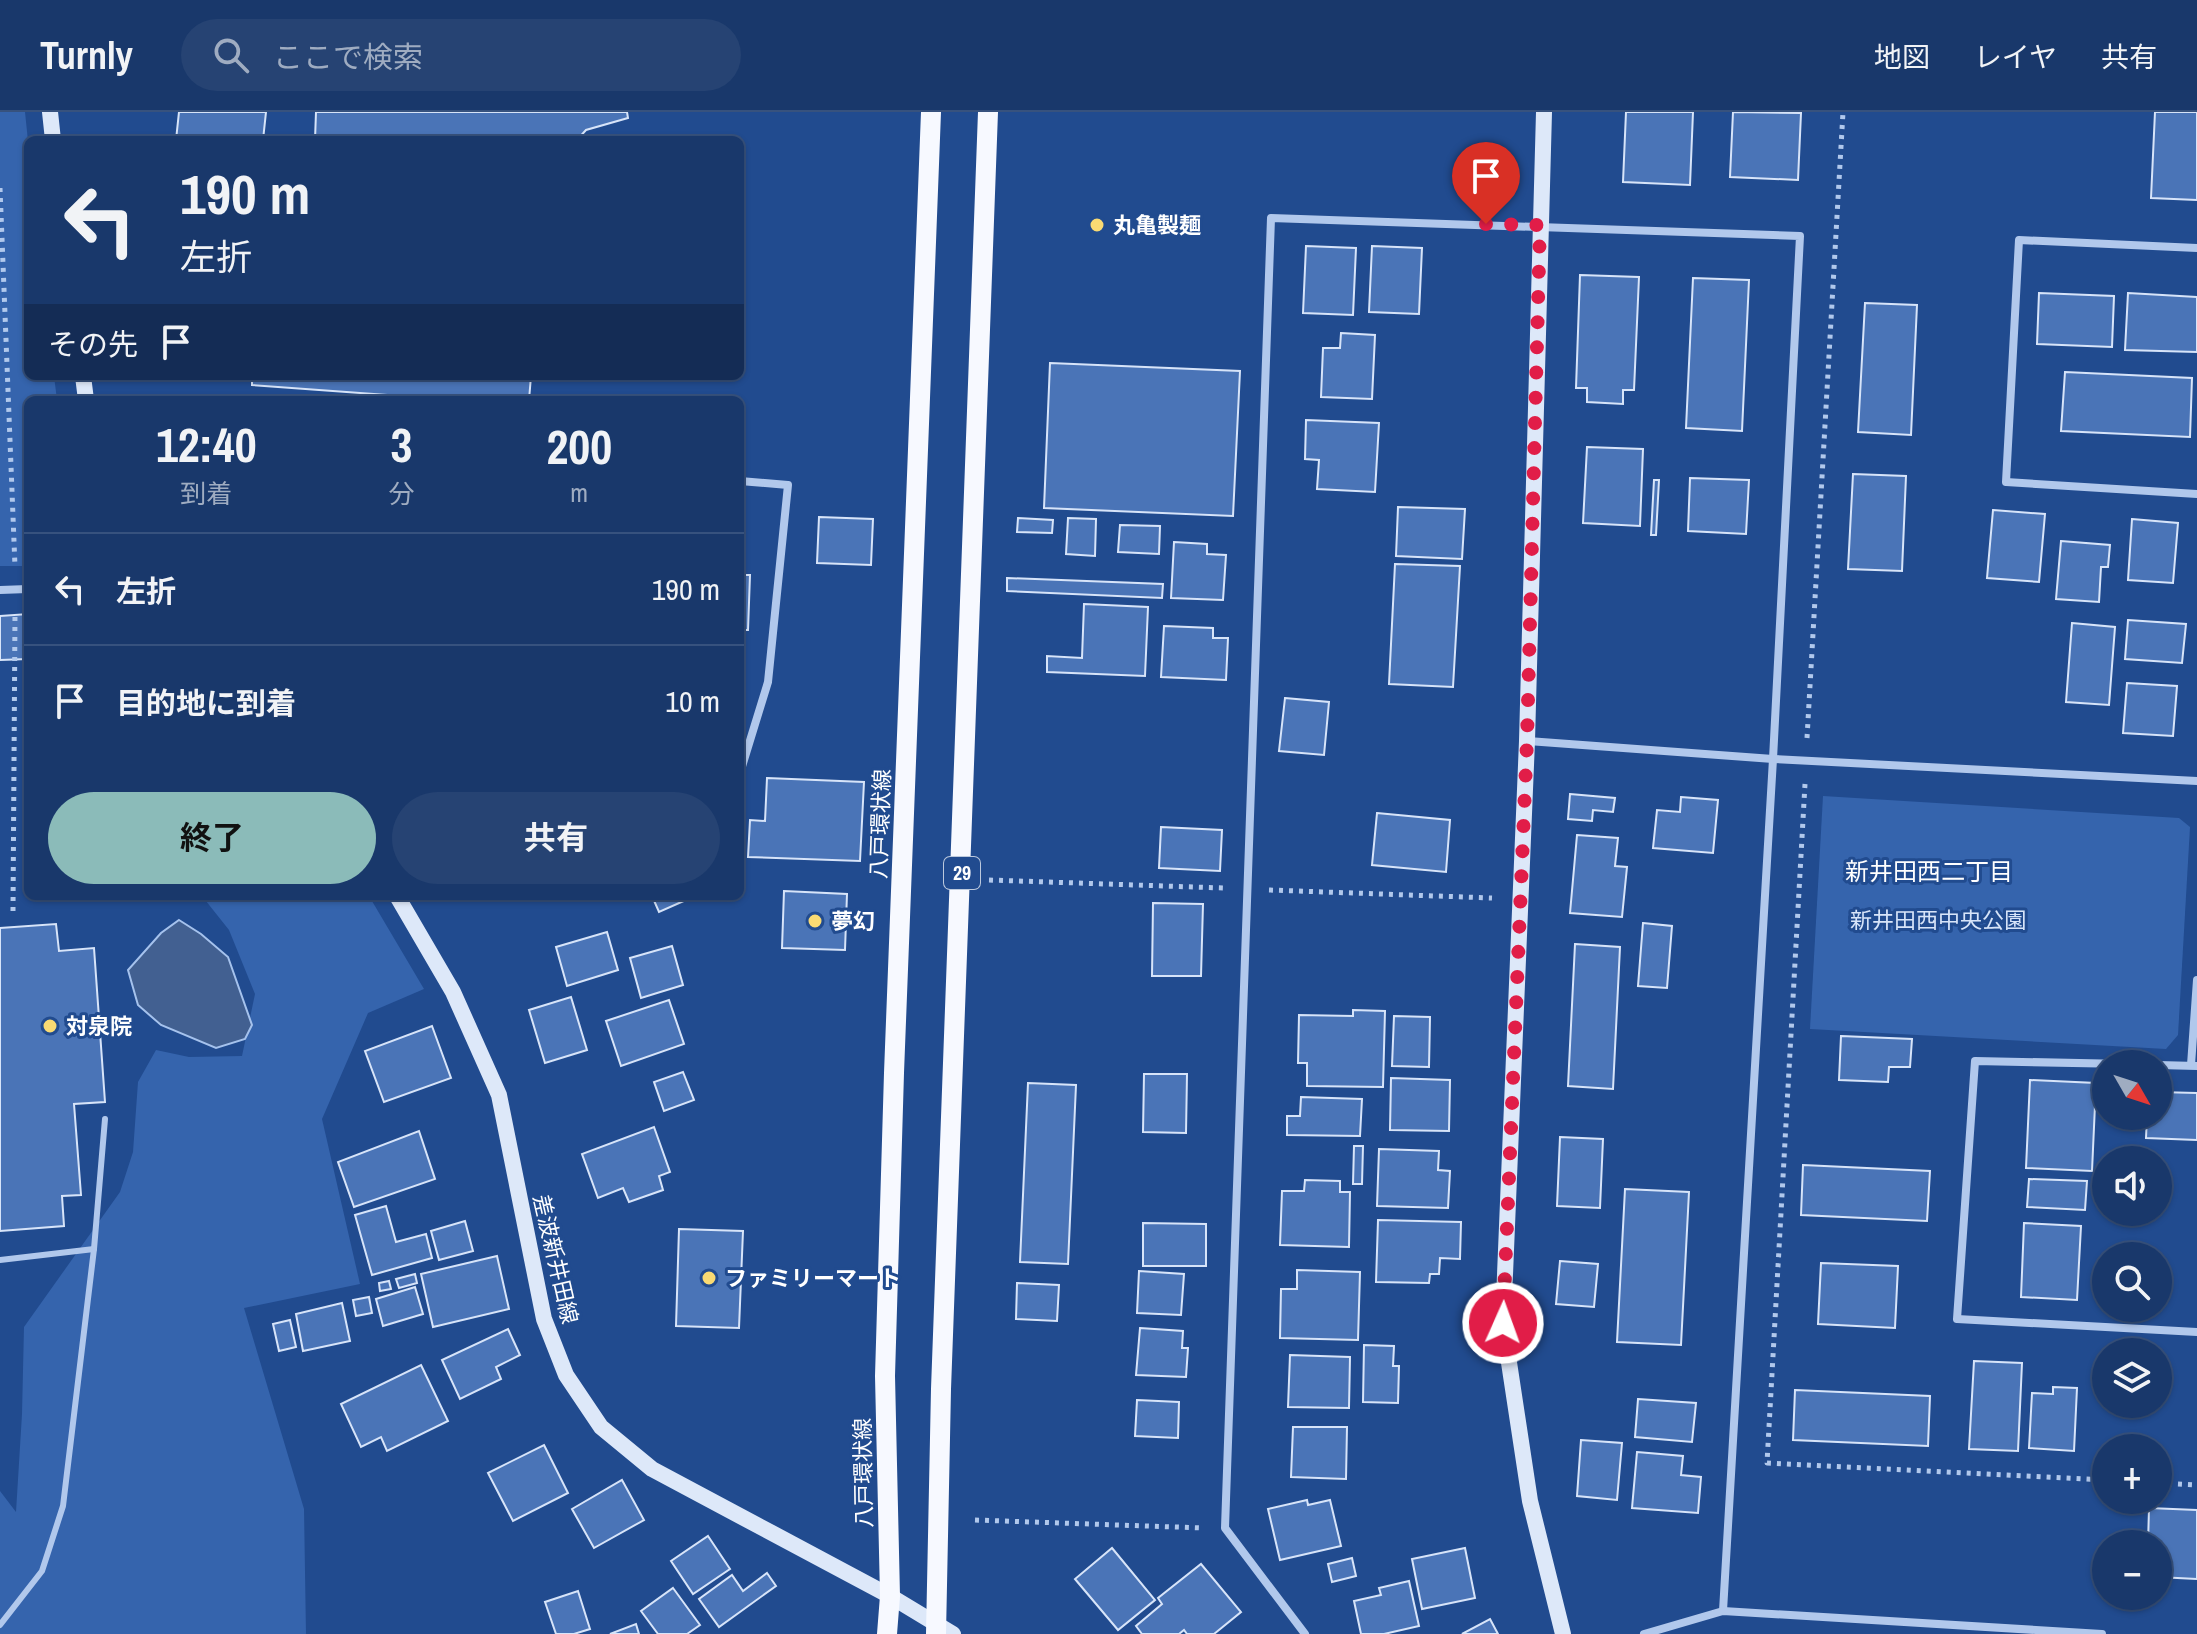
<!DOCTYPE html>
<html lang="ja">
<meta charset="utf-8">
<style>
:root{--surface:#19386b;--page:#264373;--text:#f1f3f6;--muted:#9facc1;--line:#37527e;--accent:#8bbbb9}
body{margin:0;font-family:"Archivo Narrow","Noto Sans JP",sans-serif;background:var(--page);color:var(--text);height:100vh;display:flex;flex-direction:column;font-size:30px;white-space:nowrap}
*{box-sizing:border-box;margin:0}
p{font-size:26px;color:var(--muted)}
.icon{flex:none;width:44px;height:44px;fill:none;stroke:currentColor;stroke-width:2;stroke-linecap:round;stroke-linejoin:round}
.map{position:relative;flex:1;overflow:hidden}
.sheet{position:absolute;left:24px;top:284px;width:720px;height:504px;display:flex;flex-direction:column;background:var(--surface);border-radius:12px;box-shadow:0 2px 6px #0004,0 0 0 2px var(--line)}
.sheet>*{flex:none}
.banner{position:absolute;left:24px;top:24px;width:720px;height:244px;border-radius:12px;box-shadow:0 2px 6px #0004,0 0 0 2px var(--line);background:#19386b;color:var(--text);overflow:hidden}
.needle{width:52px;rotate:129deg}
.fabs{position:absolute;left:2092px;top:938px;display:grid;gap:16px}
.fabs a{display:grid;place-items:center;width:80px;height:80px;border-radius:50%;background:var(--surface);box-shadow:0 2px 6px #0004,0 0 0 2px var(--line);font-size:40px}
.pin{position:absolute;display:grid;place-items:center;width:68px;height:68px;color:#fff;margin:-82px -34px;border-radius:50% 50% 50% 0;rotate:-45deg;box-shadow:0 0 8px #0007}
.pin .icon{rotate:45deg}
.me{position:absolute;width:88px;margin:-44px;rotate:2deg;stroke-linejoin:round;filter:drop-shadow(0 0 6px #0008)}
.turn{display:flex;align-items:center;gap:28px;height:168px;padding:0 24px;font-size:36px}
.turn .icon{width:104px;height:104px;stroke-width:2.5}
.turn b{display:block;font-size:56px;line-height:68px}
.then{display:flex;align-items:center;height:76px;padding:0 24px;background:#0003;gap:16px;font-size:30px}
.eta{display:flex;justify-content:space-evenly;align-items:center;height:136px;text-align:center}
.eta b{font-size:48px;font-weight:700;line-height:56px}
.cta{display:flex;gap:16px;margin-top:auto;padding:16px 24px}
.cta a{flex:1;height:92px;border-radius:48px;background:var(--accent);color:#111;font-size:32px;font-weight:700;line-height:92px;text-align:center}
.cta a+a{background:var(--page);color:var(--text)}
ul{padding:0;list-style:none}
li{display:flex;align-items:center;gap:24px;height:112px;padding:0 24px;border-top:2px solid var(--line)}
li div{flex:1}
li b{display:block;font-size:30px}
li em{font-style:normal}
header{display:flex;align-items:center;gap:48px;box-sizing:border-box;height:112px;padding:0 40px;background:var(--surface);border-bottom:2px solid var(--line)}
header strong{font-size:38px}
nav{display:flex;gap:44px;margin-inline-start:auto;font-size:28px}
.search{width:560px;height:72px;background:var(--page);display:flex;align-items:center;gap:20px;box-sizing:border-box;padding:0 28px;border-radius:44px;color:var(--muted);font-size:30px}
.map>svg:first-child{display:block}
</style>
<header>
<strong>Turnly</strong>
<div class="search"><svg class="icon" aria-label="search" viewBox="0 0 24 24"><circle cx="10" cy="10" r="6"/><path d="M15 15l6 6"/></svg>ここで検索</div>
<nav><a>地図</a><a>レイヤ</a><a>共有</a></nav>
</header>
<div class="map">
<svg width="2197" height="1522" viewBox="0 0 2197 1522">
<rect width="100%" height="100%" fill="#214b8f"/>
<g fill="#3564ad">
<polygon points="0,0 25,0 28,29 28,264 54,264 57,288 28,288 28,454 0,454"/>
<polygon points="1823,684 2179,706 2190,715 2178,923 2166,937 1810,917"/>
<polygon points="202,784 369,784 424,877 368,901 322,1007 360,1172 244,1196 304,1397 306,1522 0,1522 0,1379 16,1400 22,1302 24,1215 120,1080 133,1040 138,970 156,938 189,945 242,944 255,882 229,818"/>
</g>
<polygon fill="#426091" stroke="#a5c2ed" stroke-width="2" points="179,808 201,822 228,845 252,913 245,927 216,936 161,913 138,893 128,858 161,821"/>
<g fill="#4a74b7" stroke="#d7e4f9" stroke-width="2">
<polygon points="179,0 266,0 263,28 176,28"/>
<polygon points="316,0 627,0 628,6 586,18 577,28 315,28"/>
<polygon points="1626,0 1693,0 1690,73 1623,70"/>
<polygon points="1733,0 1801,1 1798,68 1730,65"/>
<polygon points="2155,0 2197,0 2197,88 2151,86"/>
<polygon points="1306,134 1356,136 1353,203 1303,201"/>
<polygon points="1372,134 1422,136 1419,202 1369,200"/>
<polygon points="1580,163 1639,165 1634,278 1623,278 1623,292 1587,290 1587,276 1576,276"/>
<polygon points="1693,166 1749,168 1742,319 1686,316"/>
<polygon points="2039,181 2114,184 2112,235 2037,232"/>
<polygon points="2128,181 2197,185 2197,240 2125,238"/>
<polygon points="1865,191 1917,193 1911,323 1858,320"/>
<polygon points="1341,221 1375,223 1372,287 1321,285 1323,236 1340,236"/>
<polygon points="1050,251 1240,259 1233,404 1044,396"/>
<polygon points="2065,260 2192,266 2190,325 2061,319"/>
<polygon points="252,264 531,264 529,288 456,288 252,273"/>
<polygon points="1306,308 1379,311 1375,380 1317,377 1319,348 1305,347"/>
<polygon points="1587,335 1643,337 1640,414 1583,411"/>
<polygon points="1853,362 1906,364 1902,459 1848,457"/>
<polygon points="1690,366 1749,368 1746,422 1688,419"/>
<polygon points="1654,368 1659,368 1656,423 1651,423"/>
<polygon points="1398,395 1465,397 1462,447 1396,444"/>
<polygon points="1993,398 2045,402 2039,470 1987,466"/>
<polygon points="819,405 873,407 871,453 817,451"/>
<polygon points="1018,406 1053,408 1052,421 1017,420"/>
<polygon points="1068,406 1096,407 1095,444 1066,442"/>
<polygon points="2132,407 2178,411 2173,471 2128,468"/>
<polygon points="1120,413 1160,414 1159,442 1118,440"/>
<polygon points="2061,429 2110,433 2108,455 2101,455 2099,490 2056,487"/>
<polygon points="1174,430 1207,432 1207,442 1226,443 1223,488 1171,486"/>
<polygon points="1395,452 1460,454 1453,575 1389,572"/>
<polygon points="740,463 750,463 748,518 740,518"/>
<polygon points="1007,466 1163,472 1162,486 1007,479"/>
<polygon points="1084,492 1148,495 1145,564 1047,560 1047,544 1082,546"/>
<polygon points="28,502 28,547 0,548 0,504"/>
<polygon points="2128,508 2186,512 2182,551 2125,547"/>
<polygon points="2072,511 2115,515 2109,593 2066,590"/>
<polygon points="1164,514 1213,516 1213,526 1228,526 1226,568 1161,565"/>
<polygon points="2127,571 2177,574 2173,624 2123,621"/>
<polygon points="1285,586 1329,590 1324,643 1279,639"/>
<polygon points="767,666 864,670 860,749 748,745 750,708 765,709"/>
<polygon points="1570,682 1615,686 1613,700 1593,698 1592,709 1568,707"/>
<polygon points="1681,685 1718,688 1713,741 1653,736 1657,698 1680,700"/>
<polygon points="1377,701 1450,708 1446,760 1372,753"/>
<polygon points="1161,715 1222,718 1220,759 1159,756"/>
<polygon points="1577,723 1618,726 1615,754 1627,755 1622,805 1570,801"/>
<polygon points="784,779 847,782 845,838 782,836"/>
<polygon points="652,784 695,784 659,800"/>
<polygon points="1153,791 1203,792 1201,864 1152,864"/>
<polygon points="1643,811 1672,814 1667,876 1638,874"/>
<polygon points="56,812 59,839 94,836 105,990 74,992 81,1083 62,1084 64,1114 0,1119 0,816"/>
<polygon points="607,820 618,858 567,874 556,835"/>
<polygon points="1575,832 1620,835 1613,977 1568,974"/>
<polygon points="672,834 683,873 641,886 630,846"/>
<polygon points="571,885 587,938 545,951 529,898"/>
<polygon points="669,888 684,932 621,954 606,909"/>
<polygon points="1353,898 1385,899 1383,975 1307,974 1307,951 1298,951 1299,903 1353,904"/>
<polygon points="1394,904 1430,905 1429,955 1392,954"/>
<polygon points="432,914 451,966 384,990 365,939"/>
<polygon points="1841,924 1912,927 1910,955 1889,955 1888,970 1839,968"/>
<polygon points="683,960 694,988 664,999 654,970"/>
<polygon points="1144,962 1187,962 1186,1021 1143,1020"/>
<polygon points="1391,966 1450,968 1449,1019 1390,1018"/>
<polygon points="2030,968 2096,971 2092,1059 2026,1056"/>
<polygon points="1028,971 1076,973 1068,1152 1020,1150"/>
<polygon points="2158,980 2197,981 2197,1028 2146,1026 2147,1004 2158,1004"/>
<polygon points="1301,985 1362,987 1360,1024 1287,1023 1287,1004 1300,1004"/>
<polygon points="654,1015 670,1060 659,1064 663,1078 629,1090 623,1076 598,1086 582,1042"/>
<polygon points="419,1019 435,1067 354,1095 338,1050"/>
<polygon points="1560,1025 1603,1027 1600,1096 1557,1094"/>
<polygon points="1354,1034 1363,1034 1362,1072 1353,1072"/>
<polygon points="1379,1037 1439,1039 1438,1058 1450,1059 1448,1096 1377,1094"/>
<polygon points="1803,1053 1930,1059 1927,1109 1801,1103"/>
<polygon points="2029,1067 2087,1069 2085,1098 2027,1095"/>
<polygon points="1305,1068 1340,1069 1340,1080 1350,1080 1349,1135 1280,1133 1282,1079 1304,1079"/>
<polygon points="1625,1077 1689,1080 1681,1233 1617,1230"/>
<polygon points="386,1094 396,1130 426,1122 432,1146 372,1163 355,1103"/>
<polygon points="1378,1108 1461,1110 1460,1147 1440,1146 1439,1162 1430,1162 1429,1171 1376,1170"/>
<polygon points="465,1109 473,1139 439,1148 431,1119"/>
<polygon points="1143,1111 1206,1112 1206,1154 1143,1154"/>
<polygon points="2024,1111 2081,1114 2077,1188 2021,1185"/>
<polygon points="679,1117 743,1119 739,1216 676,1214"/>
<polygon points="497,1144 509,1197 433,1215 421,1162"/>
<polygon points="1560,1149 1598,1152 1594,1195 1556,1192"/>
<polygon points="1821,1151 1898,1154 1895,1216 1818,1212"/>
<polygon points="1297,1158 1360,1160 1358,1228 1280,1226 1281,1177 1297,1177"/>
<polygon points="1139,1159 1184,1162 1181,1203 1137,1201"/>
<polygon points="415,1162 417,1171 399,1176 396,1167"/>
<polygon points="389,1169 391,1177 380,1179 379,1171"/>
<polygon points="1017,1171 1059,1173 1057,1209 1016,1207"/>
<polygon points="415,1175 423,1202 383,1214 376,1187"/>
<polygon points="369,1185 372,1201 356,1204 353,1188"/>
<polygon points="342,1191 350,1229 303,1239 296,1202"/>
<polygon points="290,1208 296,1235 279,1239 273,1212"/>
<polygon points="1140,1216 1183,1219 1182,1236 1188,1236 1186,1265 1136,1263"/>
<polygon points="508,1217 520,1243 496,1255 501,1267 460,1287 442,1248"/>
<polygon points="1364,1233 1394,1234 1393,1254 1399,1254 1398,1291 1363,1290"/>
<polygon points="1290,1243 1350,1245 1349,1296 1288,1295"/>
<polygon points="1974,1249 2022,1251 2018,1339 1969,1337"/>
<polygon points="421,1253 448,1309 387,1339 381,1325 361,1335 341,1292"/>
<polygon points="2053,1275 2077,1276 2074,1339 2029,1336 2032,1281 2053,1282"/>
<polygon points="1795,1278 1930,1284 1928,1334 1793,1328"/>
<polygon points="1638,1287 1696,1291 1692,1330 1635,1325"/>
<polygon points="1137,1288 1179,1290 1178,1326 1135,1324"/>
<polygon points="1293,1315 1347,1315 1346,1367 1291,1365"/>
<polygon points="1581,1328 1622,1331 1617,1388 1577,1384"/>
<polygon points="544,1333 568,1381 513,1409 488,1361"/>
<polygon points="1637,1340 1683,1344 1681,1363 1701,1365 1698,1401 1632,1396"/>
<polygon points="622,1368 644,1408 594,1436 572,1397"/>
<polygon points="1307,1388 1308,1393 1330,1388 1341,1434 1280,1448 1268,1397"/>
<polygon points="2149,1396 2197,1398 2197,1467 2158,1465 2158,1432 2148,1432"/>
<polygon points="708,1424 730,1457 693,1482 671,1449"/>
<polygon points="1112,1436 1155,1488 1118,1518 1075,1467"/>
<polygon points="1465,1436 1475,1486 1422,1497 1412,1447"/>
<polygon points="1352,1446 1356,1464 1332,1470 1328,1452"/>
<polygon points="1201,1452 1241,1500 1214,1522 1187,1522 1184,1518 1179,1522 1142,1522 1136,1514 1162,1492 1158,1486"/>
<polygon points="767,1461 776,1474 719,1515 699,1487 732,1463 743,1479"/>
<polygon points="1409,1469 1419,1514 1384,1522 1361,1522 1354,1489 1381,1483 1379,1476"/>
<polygon points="673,1476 700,1513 687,1522 658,1522 641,1499"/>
<polygon points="578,1479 590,1517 574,1522 556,1522 545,1490"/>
<polygon points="1490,1507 1498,1522 1462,1522"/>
<polygon points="636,1512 639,1522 610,1522"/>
</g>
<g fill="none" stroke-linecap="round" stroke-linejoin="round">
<g stroke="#b1c8ec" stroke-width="5" stroke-dasharray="4 6" stroke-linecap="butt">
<polyline points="0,76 15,455"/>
<polyline points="1807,626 1843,0"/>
<polyline points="1805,672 1767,1351 2106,1368"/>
<polyline points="989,768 1223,776"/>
<polyline points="1269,778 1492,786"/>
<polyline points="13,799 15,501"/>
<polyline points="2158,1371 2197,1373"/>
<polyline points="975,1408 1204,1416"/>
</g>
<g stroke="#b1c8ec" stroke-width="6">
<polyline points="0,1148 94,1137"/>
<polyline points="0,1513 42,1459 63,1394 94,1137 105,1007"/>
</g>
<g stroke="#b1c8ec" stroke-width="8">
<polyline points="2197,136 2019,128 2006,370 2197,382"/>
<polyline points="740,369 788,373 768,570 740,661"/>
<polyline points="0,478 28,477"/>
<polyline points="1528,629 1773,647 2197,669"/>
<polyline points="2127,952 1975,949 1957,1207 2197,1220"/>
<polyline points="2158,953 2197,954"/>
<polyline points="2191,953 2197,868"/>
<polyline points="1305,1522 1225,1416 1271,106 1800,124 1773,647 1723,1499"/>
<polyline points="1644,1522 1723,1499 2102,1522"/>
</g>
<g stroke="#dde8f9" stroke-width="16">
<polyline points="50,0 53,28"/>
<polyline points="1544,0 1527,629 1503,1211 1530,1389 1563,1522"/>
<polyline points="83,264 86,288"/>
<polyline points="397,784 453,880 499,983 544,1207 566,1263 601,1315 652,1357 890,1484 953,1522"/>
</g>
<g stroke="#f7f9ff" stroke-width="20">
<polyline points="887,1522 890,1484 885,1264 894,961 931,0"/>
<polyline points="936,1522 941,1277 988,0"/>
</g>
</g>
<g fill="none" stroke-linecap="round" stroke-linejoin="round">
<polyline stroke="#e11d48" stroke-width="14" stroke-dasharray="0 25.2" points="1486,112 1540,113 1527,629 1503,1211"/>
</g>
<g fill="#f9da73" stroke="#214b8f" stroke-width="3">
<circle cx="1097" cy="113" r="8"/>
<circle cx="815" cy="809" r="8"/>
<circle cx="50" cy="914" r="8"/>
<circle cx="709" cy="1166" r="8"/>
</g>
<g text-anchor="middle" stroke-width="6" stroke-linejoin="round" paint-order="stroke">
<rect fill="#214b8f" stroke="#bcc9dd" stroke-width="2" x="944" y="745" width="36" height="32" rx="6"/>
<g font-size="20" font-weight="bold" fill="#fff">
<text x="962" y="768">29</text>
</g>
<g font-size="22" font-weight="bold" fill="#fff" stroke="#214b8f" text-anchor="start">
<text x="1113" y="121">丸亀製麺</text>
<text x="831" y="817">夢幻</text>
<text x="66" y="922">対泉院</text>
<text x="725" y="1174">ファミリーマート</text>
</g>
<g font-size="22" fill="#fff" stroke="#214b8f">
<text transform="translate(880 712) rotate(-88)" y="8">八戸環状線</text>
<text transform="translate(556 1147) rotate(77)" y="8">差波新井田線</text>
<text transform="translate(863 1361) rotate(-91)" y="8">八戸環状線</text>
</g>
<g font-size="22" fill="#d7e4f9" stroke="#214b8f">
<text x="1938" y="816">新井田西中央公園</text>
</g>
<g font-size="24" fill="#fff" stroke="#214b8f">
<text x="1929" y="768">新井田西二丁目</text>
</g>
</g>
</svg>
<div class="fabs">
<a><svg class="needle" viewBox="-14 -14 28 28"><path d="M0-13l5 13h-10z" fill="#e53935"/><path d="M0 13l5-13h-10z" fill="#9facc1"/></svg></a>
<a><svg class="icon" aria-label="sound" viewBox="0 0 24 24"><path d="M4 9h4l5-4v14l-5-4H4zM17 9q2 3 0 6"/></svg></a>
<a><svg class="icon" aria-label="search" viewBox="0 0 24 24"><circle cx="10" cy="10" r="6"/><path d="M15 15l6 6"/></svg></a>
<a><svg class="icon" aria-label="layers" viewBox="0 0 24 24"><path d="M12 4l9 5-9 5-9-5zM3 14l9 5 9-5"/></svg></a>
<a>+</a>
<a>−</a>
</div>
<div class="pin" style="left:1486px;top:112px;background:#d93025"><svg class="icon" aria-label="arrive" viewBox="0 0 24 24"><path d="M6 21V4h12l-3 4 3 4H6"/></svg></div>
<svg class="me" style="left:1503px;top:1211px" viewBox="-20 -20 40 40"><circle r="17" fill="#e11d48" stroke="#fff" stroke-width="3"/><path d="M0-11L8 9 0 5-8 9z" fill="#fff"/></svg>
<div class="banner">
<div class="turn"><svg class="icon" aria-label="left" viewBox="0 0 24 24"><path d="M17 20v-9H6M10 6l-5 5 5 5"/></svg><div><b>190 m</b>左折</div></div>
<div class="then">その先<svg class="icon" aria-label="arrive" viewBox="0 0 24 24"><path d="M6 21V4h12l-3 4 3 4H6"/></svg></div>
</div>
<section class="sheet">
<div class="eta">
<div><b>12:40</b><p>到着</p></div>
<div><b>3</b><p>分</p></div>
<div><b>200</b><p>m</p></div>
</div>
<ul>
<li><svg class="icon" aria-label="left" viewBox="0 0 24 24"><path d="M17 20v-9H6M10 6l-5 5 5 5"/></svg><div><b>左折</b></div><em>190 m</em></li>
<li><svg class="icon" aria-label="arrive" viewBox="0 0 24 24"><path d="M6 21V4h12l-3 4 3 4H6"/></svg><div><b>目的地に到着</b></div><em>10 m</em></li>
</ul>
<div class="cta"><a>終了</a><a>共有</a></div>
</section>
</div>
